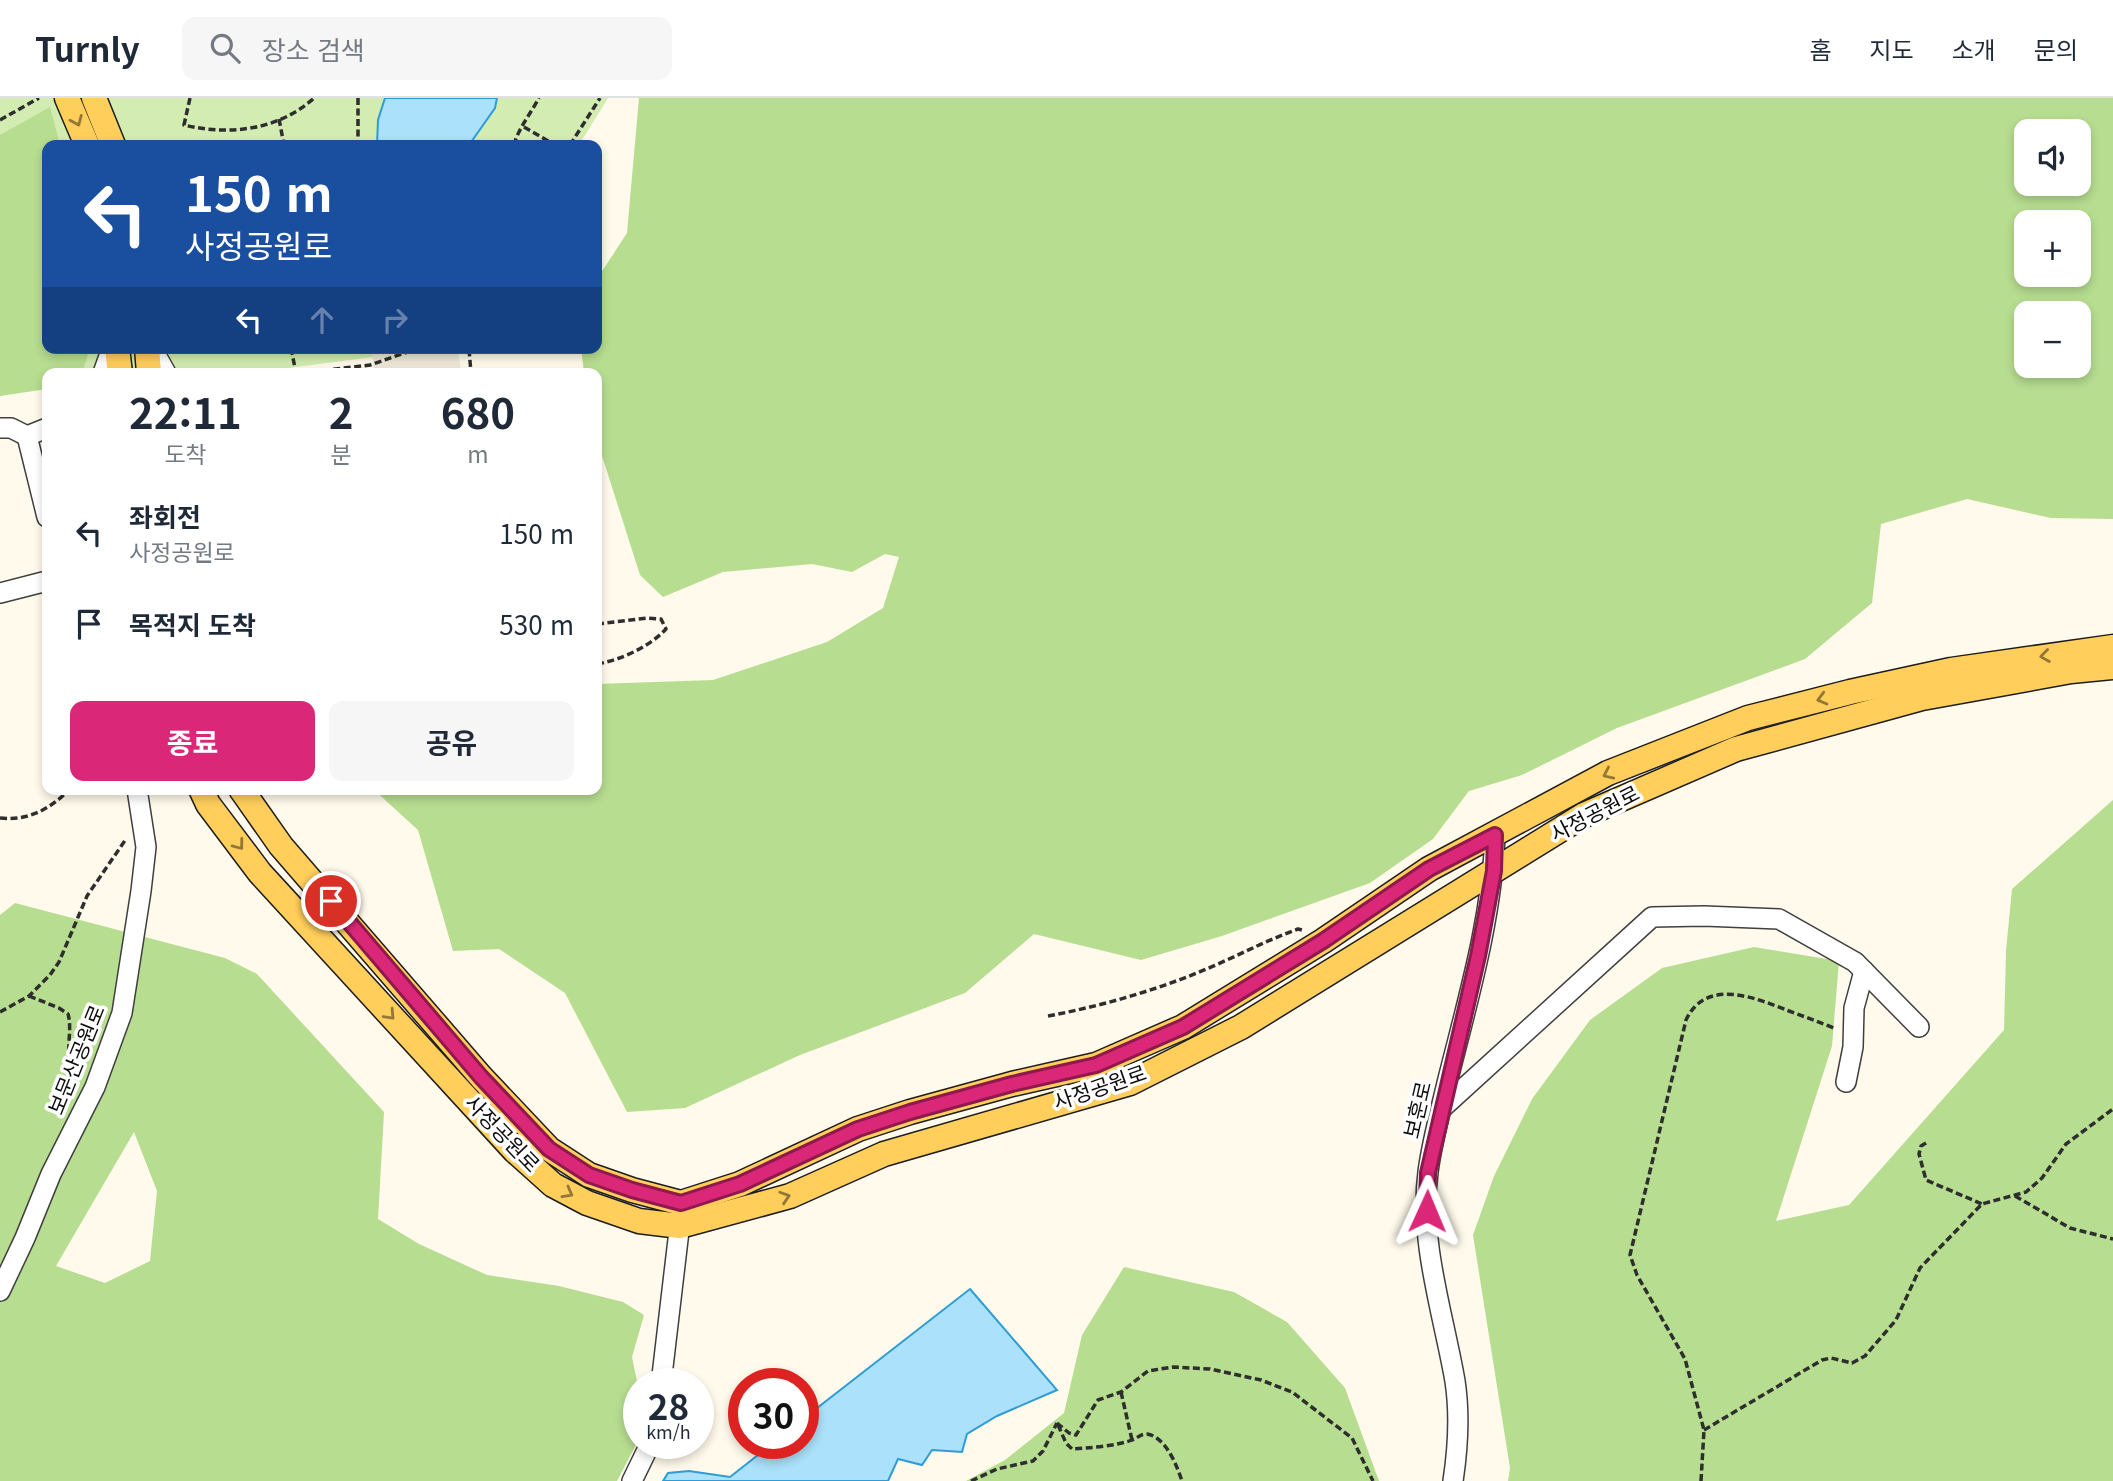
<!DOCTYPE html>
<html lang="ko">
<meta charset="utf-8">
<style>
:root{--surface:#fff;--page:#f6f6f7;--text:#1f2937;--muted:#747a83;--line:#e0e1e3;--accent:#db2777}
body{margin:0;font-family:Georgia,"Noto Sans KR",serif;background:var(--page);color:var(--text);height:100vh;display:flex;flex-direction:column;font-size:26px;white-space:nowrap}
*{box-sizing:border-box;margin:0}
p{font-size:23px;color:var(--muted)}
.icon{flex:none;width:38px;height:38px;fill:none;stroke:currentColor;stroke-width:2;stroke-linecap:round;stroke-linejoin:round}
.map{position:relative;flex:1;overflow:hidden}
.side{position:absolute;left:42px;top:270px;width:560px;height:427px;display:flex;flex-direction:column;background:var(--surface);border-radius:14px;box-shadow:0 4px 10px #0003}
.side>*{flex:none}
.hud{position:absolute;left:42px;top:42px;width:560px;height:214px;border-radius:14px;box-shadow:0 4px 10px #0003;background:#1a4fa0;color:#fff;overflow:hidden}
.fabs{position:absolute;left:2014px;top:21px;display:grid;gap:14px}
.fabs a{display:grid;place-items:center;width:77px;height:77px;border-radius:14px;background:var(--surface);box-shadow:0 4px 10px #0003;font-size:35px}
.speed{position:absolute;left:623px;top:1270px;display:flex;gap:14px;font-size:35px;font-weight:700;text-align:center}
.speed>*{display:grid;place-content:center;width:91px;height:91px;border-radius:50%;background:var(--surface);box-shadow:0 4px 10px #0003;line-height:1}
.speed small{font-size:18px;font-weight:400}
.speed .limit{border:10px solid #d22;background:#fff;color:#111}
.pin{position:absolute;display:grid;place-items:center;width:60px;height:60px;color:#fff;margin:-30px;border:4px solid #fff;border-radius:50%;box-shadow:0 2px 7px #0007}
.me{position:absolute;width:77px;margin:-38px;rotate:1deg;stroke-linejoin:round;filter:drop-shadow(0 0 5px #0008)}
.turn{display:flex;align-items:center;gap:24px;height:147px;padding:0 28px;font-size:32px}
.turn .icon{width:91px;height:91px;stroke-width:2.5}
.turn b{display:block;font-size:49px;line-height:60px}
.lanes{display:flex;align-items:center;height:66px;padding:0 28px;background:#0003;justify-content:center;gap:35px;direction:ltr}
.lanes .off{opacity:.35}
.eta{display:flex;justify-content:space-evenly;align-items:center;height:119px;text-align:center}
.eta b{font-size:42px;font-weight:700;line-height:49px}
.action{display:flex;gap:14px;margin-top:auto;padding:14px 28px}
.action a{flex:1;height:80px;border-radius:14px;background:var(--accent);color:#fff;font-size:28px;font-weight:700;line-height:80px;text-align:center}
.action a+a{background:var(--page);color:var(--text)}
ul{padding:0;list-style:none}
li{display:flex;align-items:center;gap:21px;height:91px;padding:0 28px}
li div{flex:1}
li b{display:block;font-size:26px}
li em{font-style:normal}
header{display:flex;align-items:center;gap:42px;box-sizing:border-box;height:98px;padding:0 35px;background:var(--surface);border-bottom:2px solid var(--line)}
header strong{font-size:33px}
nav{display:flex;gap:38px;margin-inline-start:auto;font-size:24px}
.search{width:490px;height:63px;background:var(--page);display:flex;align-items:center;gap:18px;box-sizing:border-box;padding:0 24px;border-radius:14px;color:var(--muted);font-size:26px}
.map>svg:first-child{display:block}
</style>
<header>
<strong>Turnly</strong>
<div class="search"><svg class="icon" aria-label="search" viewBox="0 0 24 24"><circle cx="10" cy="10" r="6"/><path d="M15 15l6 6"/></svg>장소 검색</div>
<nav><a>홈</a><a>지도</a><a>소개</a><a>문의</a></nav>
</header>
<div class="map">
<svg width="2113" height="1383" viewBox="0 0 2113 1383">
<rect width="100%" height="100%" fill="#fffaeb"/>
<g fill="#d3ecb2">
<polygon points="0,0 608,0 579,47 47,47 0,208"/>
<polygon points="49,250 403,250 381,258 251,275 78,275"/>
</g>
<g fill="#b7dd90" fill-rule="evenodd">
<path d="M639,0h1474v421l-62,-1 -84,-19 -86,25 -9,79 -67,56 -188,69 -95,47 -53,16 -36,48 -63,44 -148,53 -81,24 -107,-26 -69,59 -165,62 -115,53 -58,4 -62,-119 -66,-44 -46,2 -35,-121 -45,-41h224v-105l116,-4 114,-38 56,-34 16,-51 -14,-3 -33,18 -40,-8 -89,8 -60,25 -23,-22 -43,-135v-67h-13l-3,-25h16v-69l30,-46zM2079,33v53h-53v-53zM2079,124v53h-53v-53zM2079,215v53h-53v-53z"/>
<polygon points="50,9 60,47 47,47 47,250 90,250 82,275 47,275 47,291 0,298 0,37"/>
<polygon points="2113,702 2113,1383 1508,1383 1510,1370 1473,1137 1494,1078 1532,1001 1590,922 1662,870 1754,849 1839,863 1832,948 1776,1123 1849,1107 2004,932 2006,853 2012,791"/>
<path d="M15,805l210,55 32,16 127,138 -6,107 41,25 68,31 72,11 64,16 21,13 -12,42 7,34v48l-22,42h-617v-566zM134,1034l23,59 -7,70 -45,22 -49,-17z"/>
<polygon points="1124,1169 1234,1194 1287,1224 1345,1290 1379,1383 966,1383 1005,1362 1064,1315 1082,1237"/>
</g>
<polygon fill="#efe8da" points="372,250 458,250 461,275 374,275"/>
<g fill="#abe1fa" stroke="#2e9cd6" stroke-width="2">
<polygon points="385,0 497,0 495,10 469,47 377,47 378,22"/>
<polygon points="970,1191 1057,1292 997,1318 967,1336 962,1354 932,1352 922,1367 898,1361 888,1383 663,1383 668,1375 689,1373 730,1379 772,1346 803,1346 803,1321"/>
</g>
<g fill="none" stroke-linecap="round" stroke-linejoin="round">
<g stroke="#3f3f3f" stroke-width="22">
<g id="minor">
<polyline points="152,250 166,275"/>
<polyline points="103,275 112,250"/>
<polyline points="0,330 11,330 27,338"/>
<polyline points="27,338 47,419"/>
<polyline points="27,338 47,330"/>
<polyline points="0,495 47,483"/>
<polyline points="1846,984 1853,949 1854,910 1864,873"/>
<polyline points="1441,1011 1652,819 1704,818 1779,821 1855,864 1919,929"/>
<polyline points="0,1193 25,1140 51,1076 95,989 122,915 141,793 146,749 137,691"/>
<polyline points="661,1286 681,1116"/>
<polyline points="632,1383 650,1346"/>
<path d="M1453,1383c5,-33 7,-67 2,-100 -12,-69 -36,-139 -27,-209 4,-31 13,-63 20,-93 20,-80 44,-161 47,-244"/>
</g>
</g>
<g stroke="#1d1d1d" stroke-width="27">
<g id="major">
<polyline points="67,0 87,47"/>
<polyline points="94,0 113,47"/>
<polyline points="117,250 120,275"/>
<polyline points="147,250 149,275"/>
<polyline points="201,691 208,706 260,775 515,1053 553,1087 587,1105 639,1123 680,1128 790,1098 884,1056 1130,985 1241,929 1584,717 1736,651 1922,600 2071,573 2113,569"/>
<polyline points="241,691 281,748 481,979 549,1051 589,1077 632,1092 681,1105 740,1086 858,1031 910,1014 1012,986 1096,967 1183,929 1323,843 1429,771 1608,675 1748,620 1850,594 1951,572 2113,549"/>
</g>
</g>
<g stroke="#2e2e2e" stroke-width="3.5" stroke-dasharray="7 3.5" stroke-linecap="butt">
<path d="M190,0l-6,27c45,11 95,5 130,-27"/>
<polyline points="358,0 358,47"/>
<polyline points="279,21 284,47"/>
<polyline points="0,22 39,0"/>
<polyline points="524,29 555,47"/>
<path d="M514,47c4,-16 17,-32 25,-47"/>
<polyline points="570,47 600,0"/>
<polyline points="291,250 296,275"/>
<polyline points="438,250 469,251 471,275"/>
<polyline points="302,275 370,267 419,250"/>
<path d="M597,526l50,-6 14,1 5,10c-17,18 -45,31 -69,35"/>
<path d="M0,720c29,3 50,-9 70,-29"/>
<path d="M29,898l30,12 9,6c6,20 -8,50 12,63"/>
<polyline points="0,914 29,898 50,877 59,864 87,798 126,741"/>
<path d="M1048,918c59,-11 116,-28 170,-52 27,-12 52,-25 80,-35l4,1"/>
<polyline points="1926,1045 1921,1048 1919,1056 1926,1082 1982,1106"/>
<polyline points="2015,1098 2070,1130 2113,1141"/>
<polyline points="1121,1294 1132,1342"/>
<polyline points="1057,1325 1069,1335 1076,1337 1098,1302 1121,1294 1148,1273 1173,1269 1210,1271 1261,1282 1292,1294 1352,1340 1373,1383"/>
<path d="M1058,1327l8,18 6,6c16,-1 45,-3 60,-9 6,-2 8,-6 15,-6 19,3 30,32 35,47"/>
<polyline points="1704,1332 1822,1262 1831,1260 1852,1265 1865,1258 1896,1222 1920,1170 1982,1106 2026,1094 2042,1080 2066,1046 2113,1011"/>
<polyline points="971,1383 997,1371 1033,1363 1043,1353 1057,1325"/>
<path d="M1701,1383l3,-51 -19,-71 -48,-84 -7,-20 56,-235c20,-43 70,-22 103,-9 16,6 31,11 47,18"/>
</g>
<use href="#minor" stroke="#fff" stroke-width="19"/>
<use href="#major" stroke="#ffce5b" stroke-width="24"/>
</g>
<defs><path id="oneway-chevron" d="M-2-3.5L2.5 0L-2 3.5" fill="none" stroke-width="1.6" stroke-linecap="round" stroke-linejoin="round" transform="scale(1.75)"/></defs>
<g stroke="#927737">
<use href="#oneway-chevron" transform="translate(77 23) rotate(67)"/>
<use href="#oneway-chevron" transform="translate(2045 558) rotate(172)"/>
<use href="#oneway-chevron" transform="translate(1822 601) rotate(165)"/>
<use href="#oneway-chevron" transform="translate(1608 676) rotate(155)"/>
<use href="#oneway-chevron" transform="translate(239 747) rotate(53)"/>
<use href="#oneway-chevron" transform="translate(390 917) rotate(47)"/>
<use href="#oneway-chevron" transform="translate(568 1095) rotate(29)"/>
<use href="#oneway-chevron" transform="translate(785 1099) rotate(-18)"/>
</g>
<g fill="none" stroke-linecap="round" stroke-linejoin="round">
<g stroke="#8e194d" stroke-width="18">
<polyline id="route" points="331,803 481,979 549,1051 589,1077 632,1092 681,1105 740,1086 858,1031 910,1014 1012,986 1096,967 1183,929 1323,843 1429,771 1495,737 1494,773 1478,858 1428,1075 1427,1113"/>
</g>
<use href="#route" stroke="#db2777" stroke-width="12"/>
</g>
<g text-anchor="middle" stroke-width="7" stroke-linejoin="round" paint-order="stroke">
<g font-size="21" fill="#0c0c0c" stroke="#fff">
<text transform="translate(1595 716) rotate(-27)" y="7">사정공원로</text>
<text transform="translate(77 962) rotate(-68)" y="7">보문산공원로</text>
<text transform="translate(1100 990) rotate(-19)" y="7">사정공원로</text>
<text transform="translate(1418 1012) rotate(-77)" y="7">보훈로</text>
<text transform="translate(502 1036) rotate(46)" y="7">사정공원로</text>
</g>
</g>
</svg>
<div class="fabs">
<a><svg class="icon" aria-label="sound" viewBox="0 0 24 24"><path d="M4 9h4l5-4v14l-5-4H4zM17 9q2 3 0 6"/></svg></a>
<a>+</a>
<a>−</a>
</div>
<div class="speed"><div>28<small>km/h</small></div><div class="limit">30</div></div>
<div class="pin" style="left:331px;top:803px;background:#d93025"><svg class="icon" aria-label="arrive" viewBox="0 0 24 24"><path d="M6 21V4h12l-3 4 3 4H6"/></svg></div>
<svg class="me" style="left:1427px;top:1113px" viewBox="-20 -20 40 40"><path d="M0-17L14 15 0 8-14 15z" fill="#db2777" stroke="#fff" stroke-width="4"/></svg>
<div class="hud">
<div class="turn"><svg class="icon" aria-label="left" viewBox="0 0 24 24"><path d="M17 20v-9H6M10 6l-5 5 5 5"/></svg><div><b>150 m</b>사정공원로</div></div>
<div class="lanes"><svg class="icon" aria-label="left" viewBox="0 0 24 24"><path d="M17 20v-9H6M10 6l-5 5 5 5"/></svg><svg class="icon off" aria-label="ahead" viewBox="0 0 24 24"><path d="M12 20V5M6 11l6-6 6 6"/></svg><svg class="icon off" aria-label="right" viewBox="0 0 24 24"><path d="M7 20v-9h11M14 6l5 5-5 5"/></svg></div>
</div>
<section class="side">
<div class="eta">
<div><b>22:11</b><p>도착</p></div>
<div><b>2</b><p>분</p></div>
<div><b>680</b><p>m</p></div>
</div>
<ul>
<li><svg class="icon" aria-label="left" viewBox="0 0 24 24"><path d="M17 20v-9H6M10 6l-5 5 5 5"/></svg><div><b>좌회전</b><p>사정공원로</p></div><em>150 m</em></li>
<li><svg class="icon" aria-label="arrive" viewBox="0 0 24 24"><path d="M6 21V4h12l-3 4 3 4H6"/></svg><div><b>목적지 도착</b></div><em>530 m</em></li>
</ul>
<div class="action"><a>종료</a><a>공유</a></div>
</section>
</div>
